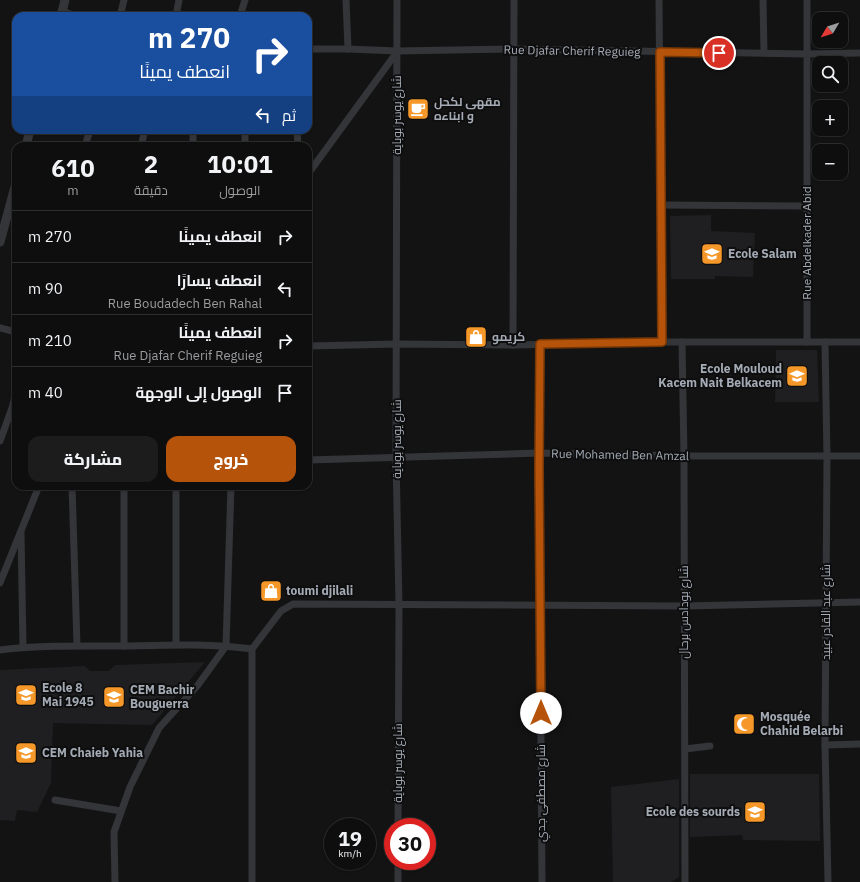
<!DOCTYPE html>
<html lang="ar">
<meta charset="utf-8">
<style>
:root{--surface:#0e0e0f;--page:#1c1c1d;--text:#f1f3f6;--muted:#9b9c9e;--line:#2e2e2f;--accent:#b45309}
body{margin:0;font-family:"IBM Plex Sans",Cairo,sans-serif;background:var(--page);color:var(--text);direction:rtl;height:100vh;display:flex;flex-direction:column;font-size:15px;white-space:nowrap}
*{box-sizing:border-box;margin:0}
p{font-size:13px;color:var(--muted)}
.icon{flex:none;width:22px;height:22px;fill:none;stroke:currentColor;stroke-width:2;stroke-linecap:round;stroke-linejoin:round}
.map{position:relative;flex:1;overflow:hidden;direction:ltr}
.drawer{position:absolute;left:12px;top:142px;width:300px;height:348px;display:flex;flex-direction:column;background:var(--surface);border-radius:12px;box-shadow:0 1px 3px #0004,0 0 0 1px var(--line);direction:rtl}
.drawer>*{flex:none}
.hud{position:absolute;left:12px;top:12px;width:300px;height:122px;border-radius:12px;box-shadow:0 1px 3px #0004,0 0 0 1px var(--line);direction:rtl;background:#1a4fa0;color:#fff;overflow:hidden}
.needle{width:26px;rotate:231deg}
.controls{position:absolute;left:812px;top:12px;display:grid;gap:8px}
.controls a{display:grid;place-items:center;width:36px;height:36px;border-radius:8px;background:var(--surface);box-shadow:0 1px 3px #0004,0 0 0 1px var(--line);font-size:20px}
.speed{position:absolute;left:324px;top:818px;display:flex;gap:8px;font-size:20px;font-weight:700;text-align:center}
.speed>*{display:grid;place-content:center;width:52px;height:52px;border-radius:50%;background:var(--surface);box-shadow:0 1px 3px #0004,0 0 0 1px var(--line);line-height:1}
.speed small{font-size:10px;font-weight:400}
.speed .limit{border:6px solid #d22;background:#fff;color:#111}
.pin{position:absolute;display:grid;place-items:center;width:34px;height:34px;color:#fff;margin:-17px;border:2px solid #fff;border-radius:50%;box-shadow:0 1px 4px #0007}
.me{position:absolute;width:44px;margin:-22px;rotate:0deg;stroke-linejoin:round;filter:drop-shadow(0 0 3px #0008)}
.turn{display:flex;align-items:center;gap:14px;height:84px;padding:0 16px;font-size:18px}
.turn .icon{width:52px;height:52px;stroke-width:2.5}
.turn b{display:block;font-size:28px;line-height:34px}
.then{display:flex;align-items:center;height:38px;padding:0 16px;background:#0003;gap:8px;font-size:15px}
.eta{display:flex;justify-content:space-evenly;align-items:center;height:68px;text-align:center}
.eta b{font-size:24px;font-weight:800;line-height:28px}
.primary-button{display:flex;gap:8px;margin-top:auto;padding:8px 16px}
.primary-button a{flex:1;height:46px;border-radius:12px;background:var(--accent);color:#fff;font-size:16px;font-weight:800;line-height:46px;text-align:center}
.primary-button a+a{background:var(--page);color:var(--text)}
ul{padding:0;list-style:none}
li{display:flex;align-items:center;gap:12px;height:52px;padding:0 16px;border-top:1px solid var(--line)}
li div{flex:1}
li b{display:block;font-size:15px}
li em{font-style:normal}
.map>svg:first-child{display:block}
</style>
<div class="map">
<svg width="860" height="882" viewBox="0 0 860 882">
<rect width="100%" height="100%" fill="#131314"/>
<g fill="#1f1f21">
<polygon points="711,215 711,231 755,233 753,277 715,276 715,279 671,279 670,216"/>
<polygon points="776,350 817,350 819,402 775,402"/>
<polygon points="205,662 152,725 53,723 51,783 37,812 17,810 15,821 0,820 0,670 85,666 90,671 109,671 115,665"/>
<polygon points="690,774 819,774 820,841 743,840 742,835 690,837"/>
<polygon points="679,779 679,877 671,882 613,882 611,787"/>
</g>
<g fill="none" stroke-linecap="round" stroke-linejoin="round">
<g stroke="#333539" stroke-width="7">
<polyline points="346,0 348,49"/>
<polyline points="397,0 396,457 399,605 398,827"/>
<polyline points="659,0 662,342"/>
<polyline points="763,0 764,53"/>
<polyline points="807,0 807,342"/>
<polyline points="62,11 76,16"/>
<polyline points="120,16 124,0"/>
<polyline points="176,16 179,0"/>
<polyline points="240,16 245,0"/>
<polyline points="308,49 348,49 397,51 514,49 807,54 860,53"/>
<polyline points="297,130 298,146"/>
<polyline points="85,146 90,130"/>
<polyline points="141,146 145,130"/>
<polyline points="193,146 193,130"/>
<polyline points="245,146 245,130"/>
<polyline points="308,174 397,52"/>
<polyline points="661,205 807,206"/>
<polyline points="0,328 16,332"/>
<polyline points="682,342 684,456 685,882"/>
<polyline points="825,342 827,457 825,745 828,882"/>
<polyline points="540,344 540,605 542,882"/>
<polyline points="513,345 514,0"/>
<polyline points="308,346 397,344 513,345 662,342 860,342"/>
<polyline points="0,441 12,408 16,392"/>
<polyline points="308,460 539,453 684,456 860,456"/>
<polyline points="72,486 77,645"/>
<polyline points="124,486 124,646"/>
<polyline points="21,532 23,647"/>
<polyline points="0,583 39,486"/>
<polyline points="176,644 176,486"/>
<path d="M0,650c42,-5 83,-4 124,-4 43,-1 85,-3 128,3"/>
<polyline points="825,745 860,744"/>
<polyline points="685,749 710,746"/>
<polyline points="55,800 121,811"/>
<polyline points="115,882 114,832 130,787 159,728 198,685 226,646 231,486"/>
<polyline points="252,882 252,649 281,611 293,604 684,606 860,602"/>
<polyline points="398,882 398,861"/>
</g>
<g stroke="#333539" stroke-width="9">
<polyline points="61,16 65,0"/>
<polyline points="26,146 30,130"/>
<polyline points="0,242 16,183"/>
</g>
</g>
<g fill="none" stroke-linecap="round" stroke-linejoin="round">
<g stroke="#753606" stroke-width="10">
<polyline id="route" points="541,713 539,469 540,344 662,342 660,52 719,53"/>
</g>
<use href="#route" stroke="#b45309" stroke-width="7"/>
</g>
<defs>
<g id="cafe-square" transform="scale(1.15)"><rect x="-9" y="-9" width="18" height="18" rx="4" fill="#f69829" stroke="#0e0e0f"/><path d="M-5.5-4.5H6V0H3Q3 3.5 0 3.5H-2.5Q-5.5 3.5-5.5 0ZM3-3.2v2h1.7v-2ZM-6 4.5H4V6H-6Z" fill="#fff"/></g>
<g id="school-square" transform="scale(1.15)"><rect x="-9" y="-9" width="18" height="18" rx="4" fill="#f69829" stroke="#0e0e0f"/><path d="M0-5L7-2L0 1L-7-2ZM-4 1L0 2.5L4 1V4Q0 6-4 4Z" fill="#fff"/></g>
<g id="shop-square" transform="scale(1.15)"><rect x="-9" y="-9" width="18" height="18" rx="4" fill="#f69829" stroke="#0e0e0f"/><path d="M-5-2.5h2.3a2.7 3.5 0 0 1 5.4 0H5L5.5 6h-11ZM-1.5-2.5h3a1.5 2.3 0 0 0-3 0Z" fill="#fff"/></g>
<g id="mosque-square" transform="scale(1.15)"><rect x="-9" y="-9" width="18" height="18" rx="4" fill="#f69829" stroke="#0e0e0f"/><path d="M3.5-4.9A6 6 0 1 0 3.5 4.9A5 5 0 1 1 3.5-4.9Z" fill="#fff"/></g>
</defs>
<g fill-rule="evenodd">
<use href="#cafe-square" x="418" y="109"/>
<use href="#school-square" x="712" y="254"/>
<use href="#shop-square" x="476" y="337"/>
<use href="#school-square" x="797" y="376"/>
<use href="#shop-square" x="271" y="591"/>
<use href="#school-square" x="26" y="695"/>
<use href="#school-square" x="114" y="697"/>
<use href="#mosque-square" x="744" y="724"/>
<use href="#school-square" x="26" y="753"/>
<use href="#school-square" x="755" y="812"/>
</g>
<g text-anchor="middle" stroke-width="4" stroke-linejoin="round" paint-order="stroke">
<g font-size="12" fill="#a4abb5" stroke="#0e0e0f">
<text transform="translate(572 51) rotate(1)" y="4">Rue Djafar Cherif Reguieg</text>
<text transform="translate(397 115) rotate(-90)" y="4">شارع يوسر بوباية</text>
<text transform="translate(807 243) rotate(-90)" y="4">Rue Abdelkader Abid</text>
<text transform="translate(397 439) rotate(-90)" y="4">شارع يوسر بوباية</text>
<text transform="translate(620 455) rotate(1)" y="4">Rue Mohamed Ben Amzal</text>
<text transform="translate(684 612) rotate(-90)" y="4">شارع بودادس برحال</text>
<text transform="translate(826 612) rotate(-90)" y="4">شارع عبد القادر عبيد</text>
<text transform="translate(398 763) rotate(-90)" y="4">شارع يوسر بوباية</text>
<text transform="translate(541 793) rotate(-90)" y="4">شارع مصطفى جدي</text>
</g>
<g font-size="12" font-weight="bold" fill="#a4abb5" stroke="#0e0e0f" text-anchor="start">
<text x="434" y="106">مقهى لكحل<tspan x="434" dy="14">و ابناءه</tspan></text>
<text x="728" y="258">Ecole Salam</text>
<text x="492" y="341">كريمو</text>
<text x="782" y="373" text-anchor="end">Ecole Mouloud<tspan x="782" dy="14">Kacem Nait Belkacem</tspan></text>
<text x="286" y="595">toumi djilali</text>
<text x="42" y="692">Ecole 8<tspan x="42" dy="14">Mai 1945</tspan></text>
<text x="130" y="694">CEM Bachir<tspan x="130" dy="14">Bouguerra</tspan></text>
<text x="760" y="721">Mosquée<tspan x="760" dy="14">Chahid Belarbi</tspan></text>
<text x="42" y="757">CEM Chaieb Yahia</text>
<text x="740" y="816" text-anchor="end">Ecole des sourds</text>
</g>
</g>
</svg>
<div class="controls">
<a><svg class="needle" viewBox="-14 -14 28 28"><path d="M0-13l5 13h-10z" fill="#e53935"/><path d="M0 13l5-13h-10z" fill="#9b9c9e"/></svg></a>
<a><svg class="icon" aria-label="search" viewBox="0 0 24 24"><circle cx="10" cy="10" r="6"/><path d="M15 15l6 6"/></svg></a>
<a>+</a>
<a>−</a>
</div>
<div class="speed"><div>19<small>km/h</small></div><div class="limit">30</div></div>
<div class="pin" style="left:719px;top:53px;background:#d93025"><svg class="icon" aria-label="arrive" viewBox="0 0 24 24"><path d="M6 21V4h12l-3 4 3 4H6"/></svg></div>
<svg class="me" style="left:541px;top:713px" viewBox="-20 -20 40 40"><circle r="19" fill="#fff"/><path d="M0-13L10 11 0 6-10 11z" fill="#b45309"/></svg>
<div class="hud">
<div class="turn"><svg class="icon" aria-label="right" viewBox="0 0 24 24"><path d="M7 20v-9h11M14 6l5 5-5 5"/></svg><div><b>270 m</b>انعطف يمينًا</div></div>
<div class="then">ثم<svg class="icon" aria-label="left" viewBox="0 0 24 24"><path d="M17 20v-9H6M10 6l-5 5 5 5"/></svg></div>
</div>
<section class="drawer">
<div class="eta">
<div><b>10:01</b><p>الوصول</p></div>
<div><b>2</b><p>دقيقة</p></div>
<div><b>610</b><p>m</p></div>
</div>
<ul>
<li><svg class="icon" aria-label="right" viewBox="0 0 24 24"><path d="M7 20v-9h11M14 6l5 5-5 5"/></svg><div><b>انعطف يمينًا</b></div><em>270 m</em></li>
<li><svg class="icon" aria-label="left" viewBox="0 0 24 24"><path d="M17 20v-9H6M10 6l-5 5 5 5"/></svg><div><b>انعطف يسارًا</b><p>Rue Boudadech Ben Rahal</p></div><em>90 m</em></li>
<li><svg class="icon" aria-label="right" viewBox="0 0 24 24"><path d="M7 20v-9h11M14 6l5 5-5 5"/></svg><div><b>انعطف يمينًا</b><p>Rue Djafar Cherif Reguieg</p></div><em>210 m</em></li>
<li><svg class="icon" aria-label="arrive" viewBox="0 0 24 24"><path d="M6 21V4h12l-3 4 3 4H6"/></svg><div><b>الوصول إلى الوجهة</b></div><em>40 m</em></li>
</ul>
<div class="primary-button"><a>خروج</a><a>مشاركة</a></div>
</section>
</div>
